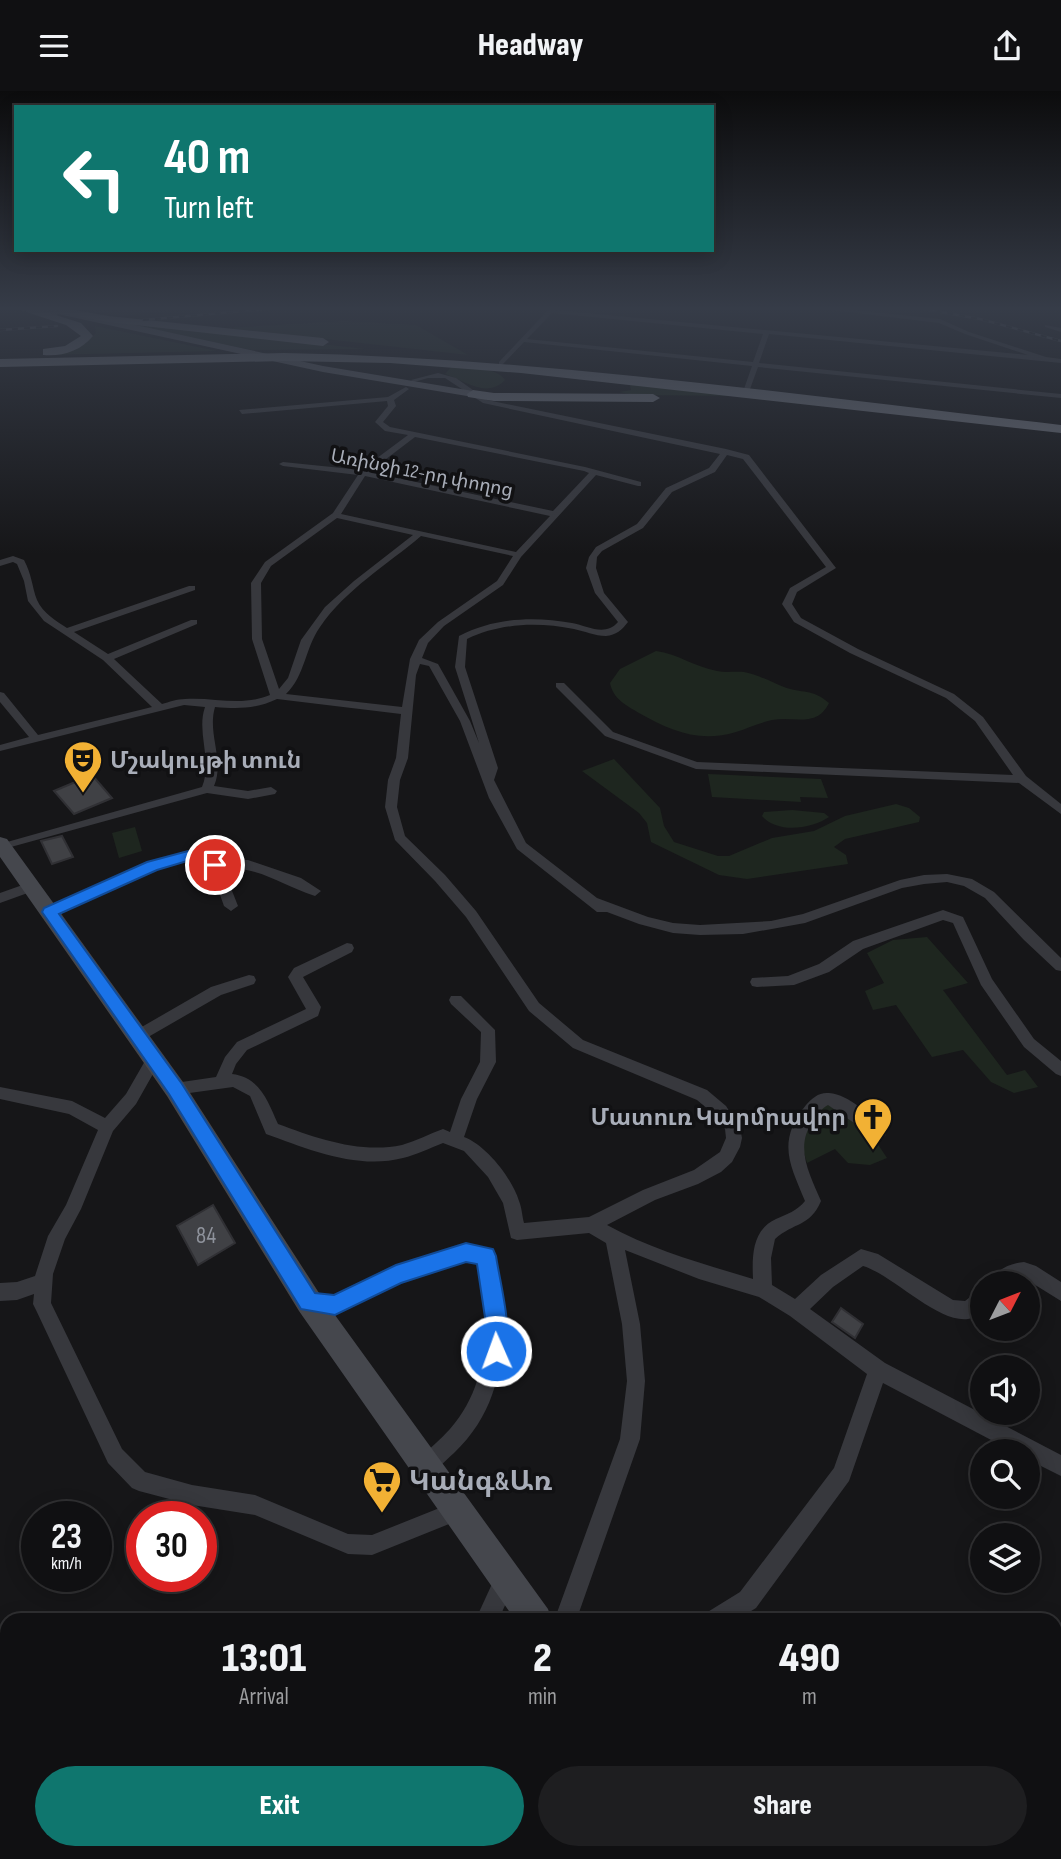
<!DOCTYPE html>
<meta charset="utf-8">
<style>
:root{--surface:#101012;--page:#1e1e20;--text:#f1f3f6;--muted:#9c9d9f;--line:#303032;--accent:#0f766e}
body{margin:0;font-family:"Sofia Sans Condensed","Noto Sans Armenian",sans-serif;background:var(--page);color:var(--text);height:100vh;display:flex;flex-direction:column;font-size:26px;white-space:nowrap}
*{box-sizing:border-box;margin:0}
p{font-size:23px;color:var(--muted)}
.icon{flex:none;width:38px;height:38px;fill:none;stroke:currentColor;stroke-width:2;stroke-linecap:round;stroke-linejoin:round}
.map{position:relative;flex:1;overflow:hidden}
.details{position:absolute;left:0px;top:1522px;width:1062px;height:247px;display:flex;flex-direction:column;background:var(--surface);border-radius:21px 21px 0 0;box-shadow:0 4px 18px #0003,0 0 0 2px var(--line)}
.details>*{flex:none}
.banner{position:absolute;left:14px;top:14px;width:700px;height:147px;border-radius:0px;box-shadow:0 4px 18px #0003,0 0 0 2px var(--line);background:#0f766e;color:#fff;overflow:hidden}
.needle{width:46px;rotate:48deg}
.fabs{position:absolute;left:970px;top:1180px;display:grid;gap:14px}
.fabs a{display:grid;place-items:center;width:70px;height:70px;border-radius:50%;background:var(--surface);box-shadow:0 4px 18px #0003,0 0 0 2px var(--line);font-size:35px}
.speed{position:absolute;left:21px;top:1410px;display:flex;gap:14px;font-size:35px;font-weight:700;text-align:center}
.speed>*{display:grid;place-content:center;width:91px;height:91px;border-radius:50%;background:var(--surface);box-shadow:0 4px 18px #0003,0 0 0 2px var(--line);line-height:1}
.speed small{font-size:18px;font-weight:400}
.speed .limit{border:10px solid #d22;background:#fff;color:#111}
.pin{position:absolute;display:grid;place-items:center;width:60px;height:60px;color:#fff;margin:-30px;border:4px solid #fff;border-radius:50%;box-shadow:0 2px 7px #0007}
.me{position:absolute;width:77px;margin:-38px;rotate:358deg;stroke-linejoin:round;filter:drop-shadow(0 0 5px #0008)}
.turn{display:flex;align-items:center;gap:24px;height:147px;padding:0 35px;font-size:32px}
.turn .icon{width:91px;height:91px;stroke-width:2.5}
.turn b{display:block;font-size:49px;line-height:60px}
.eta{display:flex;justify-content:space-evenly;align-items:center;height:119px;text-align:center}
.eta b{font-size:42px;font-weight:800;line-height:49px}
.cta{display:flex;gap:14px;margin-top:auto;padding:14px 35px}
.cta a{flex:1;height:80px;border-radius:42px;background:var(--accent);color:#fff;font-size:28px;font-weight:800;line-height:80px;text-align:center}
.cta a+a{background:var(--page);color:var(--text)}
header{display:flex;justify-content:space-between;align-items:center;height:91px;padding:0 35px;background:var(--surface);font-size:32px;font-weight:800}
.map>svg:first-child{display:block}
</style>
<header><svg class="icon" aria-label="menu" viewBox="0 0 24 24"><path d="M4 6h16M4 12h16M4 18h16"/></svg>Headway<svg class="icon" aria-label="share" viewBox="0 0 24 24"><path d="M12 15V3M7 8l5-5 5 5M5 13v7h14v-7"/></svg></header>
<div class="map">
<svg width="1061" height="1768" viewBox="0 0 1061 1768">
<rect width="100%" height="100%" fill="#161618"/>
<polygon fill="#222225" points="70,216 211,216 119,225"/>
<g fill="#1e261f">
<polygon points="93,227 365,258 252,259"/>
<polygon points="345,230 416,234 468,264 226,237"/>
<polygon points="95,235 217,260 44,264 85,253 96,242"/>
<path d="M452,275c15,2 44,0 53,14 -19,19 -39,1 -60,-6z"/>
<polygon points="645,293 745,305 635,304 619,301 631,299 630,294"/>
<path d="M656,560c22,3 39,16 61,20 9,2 18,0 27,1 15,3 27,10 40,15 18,7 28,1 45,16 -12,25 -34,13 -57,17 -13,3 -24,8 -36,12 -37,11 -65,-1 -97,-19 -13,-8 -26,-14 -29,-30l10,-14z"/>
<polygon points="614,668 660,717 664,735 674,751 718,765 729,765 772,747 814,740 845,725 896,713 909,717 920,726 919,731 845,748 834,756 846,764 848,773 747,788 719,784 651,751 647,732 639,722 582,680"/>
<polygon points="708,683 821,688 828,707 800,706 801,711 712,706"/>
<path d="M792,719l32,3 5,4c-18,12 -51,17 -67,-1l2,-4z"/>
<polygon points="135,736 142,760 119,767 112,742"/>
<polygon points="927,846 968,892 943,899 1007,984 1025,979 1038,996 1014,1002 991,991 963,959 932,966 896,914 873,919 865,900 884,892 867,862 893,849"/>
<polygon points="828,1010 867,1037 887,1067 870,1074 848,1072 835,1058 807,1072 800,1048 804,1036"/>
</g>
<g fill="#404145" stroke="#303034" stroke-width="2">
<polygon points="92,684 112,707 74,723 54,700"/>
<polygon points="62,745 73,766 52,773 41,750"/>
<polygon points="213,1114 235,1152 198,1174 177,1135"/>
<polygon points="841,1217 863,1233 855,1247 832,1231"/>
</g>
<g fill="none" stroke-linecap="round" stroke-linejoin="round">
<g fill="#37383d" fill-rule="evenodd">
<path d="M551,216h6l-2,3 473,45 -63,-21 -26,-11 -132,-16h17l116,12 29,13 77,25 15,2v4l-292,-29 -10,29 302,31v4l-303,-31 -8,22 -3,2 -3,-2 8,-23 -228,-24 -21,22h-4v-2zM552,222l211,21 -10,28 -226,-23z"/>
<polygon points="1045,234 1061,237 1061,241 1045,236"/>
<path d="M438,282l18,5 31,22 239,49 23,6 87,113 -39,24 -5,12 9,14 57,31 96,45 29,23 43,59 35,28v10l-42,-31 -323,-14 -91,-33 -49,-49v-4h8l49,49 84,30 316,13 -38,-54 -29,-23 -96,-45 -56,-31 -12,-18 8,-16 36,-21 -83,-108 -16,-4 -12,17 -43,20 -29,36 -41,23 -5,6 -1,11 8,25 24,29c-6,8 -12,13 -22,14 -11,0 -22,-5 -32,-7 -36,-7 -74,-6 -107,10l-2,28 33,101 -4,12 32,63 71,55 51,19 25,6 27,2 71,-4 32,-7 97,-34 24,-5 23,-1 25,5 22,13 67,66v13l-5,-1 -32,-30 -39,-42 -21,-12 -17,-4 -23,2 -22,4 -97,35 -62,11 -43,1 -27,-2 -34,-9 -32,-12h-10l-80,-63 -28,-51 -29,-77 -31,-55 -9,-2 -4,11 -8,83 -8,22 -3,27 8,29 40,39 31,36 63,92 44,37 124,50 19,16 14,22 2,10 -2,9 -8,15 -11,10 -23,12 -43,16 -48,25c45,25 97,39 146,54 -1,-23 -1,-49 23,-60 11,-5 21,-8 29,-18 -16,-38 -28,-60 1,-96 6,-7 13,-13 23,-12 21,2 39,22 56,33l2,5 -2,5 -6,2 -6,-2 -45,-31c-7,4 -11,10 -15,16 -19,26 -3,54 8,80 -11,26 -27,21 -46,38l-4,19 1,27 23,14 26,-24 40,-26 17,5 75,46 12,1 17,-13v21c-4,4 -8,9 -14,10 -31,4 -75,-44 -105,-53l-30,21 -23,22 75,54 176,92v21l-34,-17v-8h-15l-129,-68 -34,98 -93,127 -21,13h-32l3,-8 34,-21 94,-124 33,-94 -77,-58 -31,-19 -60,-18 -74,-29 15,74 5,57 -5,58 -64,182h-22l66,-182 7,-58 -5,-57 -16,-81 -17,-10 -72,7 -6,-2 -8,-35 -15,-26 -24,-26 -21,-8c-13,5 -27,12 -40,15 -46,12 -95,-9 -137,-24l-16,-38 -17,-9 -58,8 -5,-1 -3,-5 3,-5 5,-1 41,-6 9,-20 12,-15 69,-33 -18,-32 6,-9 53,-25 5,1 2,4 -2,4 -49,25 18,30 -3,9 -71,34 -11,14 -4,10c28,3 36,28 46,50 38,14 82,30 124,21 14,-4 27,-11 41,-16l7,3 11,-33 19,-37 1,-30 -30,-28 -2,-4 2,-4h10l34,34 1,32 -19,37 -13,38c22,8 48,41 55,64 3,7 3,15 5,22l65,-6 54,-27 51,-20 26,-18 6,-14 -1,-9 -10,-14 -18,-15 -124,-52 -44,-37 -63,-94 -31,-36 -40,-41 -10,-33 3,-27 8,-22 5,-44 -124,-15c-21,10 -39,10 -62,8 -8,27 10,53 -1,79l34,5 23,-4 6,4 -2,3 -27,5 -41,-6 -207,57v-6l202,-57c11,-27 -6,-54 3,-80l-21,-2 -184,46v-6l29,-8 -29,-35v-10l4,1 34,42 114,-28 -49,-47 -59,-39 -16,-20 -4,-20 -7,-17 -4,-2 -13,4v-6l13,-4 11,4c8,15 8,27 13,40 6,13 19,21 30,28l122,-42h6v4l-121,42 34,22 83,-34h6v4l-83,35 48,45c7,-2 15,-5 23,-5 30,-2 56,8 85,-4l-18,-56 -1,-56 14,-21 68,-49 25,-38 -75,-9 -4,-2 4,-2 78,8 47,-35 -23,-4 -10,-9 13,-16 -1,-5 -145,13 -3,-4 149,-13 18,-10 3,2 -15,11 2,6 -13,16 7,5 195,40 56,15v4h-3l-42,-11 -75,82 -18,28 -59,41 -16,17 -6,15 16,6 32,57 9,22 -24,-76 4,-31c35,-18 74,-20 113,-13 16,3 33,14 46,-1l-23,-29 -9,-25 3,-11 7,-10 41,-23 29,-36 43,-20 11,-14 -237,-51 -38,-25h-17l-14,4 -3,-2zM415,346l169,34 5,2 -36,38 -184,-39zM365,385l185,40 -34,36 -175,-38zM337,427l76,17 -59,46 -29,26 -24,33 -13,38 -9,11 -17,-50 -1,-56 10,-17zM421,445l92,20 -16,25 -59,41 -19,18 -9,19 -8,48 -116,-13c19,-18 19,-46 34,-67 26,-38 67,-62 101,-91z"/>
<path d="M188,761l27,8h33l53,18 20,13 -6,5c-34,-11 -54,-29 -92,-28l15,38 -7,5 -7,-5 -14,-39 -22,-7 -32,9 -101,46 -5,2 -7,-5 2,-3 103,-46z"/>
<polygon points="31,791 36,793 37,796 36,799 0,812 0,802"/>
<polygon points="943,819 963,826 992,888 1034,948 1061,970 1061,985 1056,983 1024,956 981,894 953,832 943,829 863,858 829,881 794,894 757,896 752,895 750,891 752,887 788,885 819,873 853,850"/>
<polygon points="249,884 254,885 256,889 254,893 221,904 143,949 133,949 131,945 133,941 211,896"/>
<polygon points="154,961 159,963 162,967 136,1013 113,1040 81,1118 65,1148 53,1183 51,1212 122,1358 145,1381 192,1394 255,1404 348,1443 372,1444 457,1410 464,1413 467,1420 464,1427 372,1464 348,1463 255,1424 192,1414 139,1400 132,1397 108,1372 36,1219 33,1213 34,1203 17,1209 0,1210 0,1192 17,1191 35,1185 48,1145 66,1114 98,1039 69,1023 0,1008 0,996 72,1010 105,1027 126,1003 149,963"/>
<path d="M466,1153l26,6 3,6c12,70 16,143 -41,197 -9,8 -18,18 -29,23l-7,-3 -3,-7 3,-7c11,-10 22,-19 32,-30 42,-48 38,-108 28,-166l-12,-3 -66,22 -65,32 -31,-6 -3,-6 3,-6 6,-3 24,3 56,-27z"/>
<path d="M1024,1171l12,4 25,16v19l-37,-23 -12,5h-23c6,-13 22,-20 35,-21z"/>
<polygon points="505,1479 513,1482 516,1490 498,1530 475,1530 497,1482"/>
<polygon points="313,1762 340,1762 338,1768 311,1768"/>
</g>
<g fill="#45474d" fill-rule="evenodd">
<polygon points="0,746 7,748 183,991 319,1202 548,1518 552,1530 516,1530 299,1220 167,1005 0,766"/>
<polygon points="574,1762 611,1762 613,1768 575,1768"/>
</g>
<polygon fill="#53555c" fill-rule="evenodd" points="8,216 38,218 36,216 53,216 323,275 473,300 479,303 473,306 323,281 58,223 54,227"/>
<g fill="#63666e" fill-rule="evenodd">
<path d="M30,216l51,16 12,13c-12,15 -32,21 -50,19v-6l22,-3 16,-10 -15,-11 -40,-13v-4z"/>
<polygon points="64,217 108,225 323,247 329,251 323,255 108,231 60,222 60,218"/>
<path d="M284,262c260,5 519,43 777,72v8l-540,-60 -131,-10 -106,-2 -284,6v-8z"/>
<polygon points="473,299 494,302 653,303 660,307 653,311 494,310 468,306 467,303"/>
</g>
<g stroke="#4a4c52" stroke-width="2.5">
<g id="rail">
<polyline points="912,216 980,228 1061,250"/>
<polyline points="143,229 291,216"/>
<polyline points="0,239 57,235"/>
</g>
</g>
<use href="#rail" stroke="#111113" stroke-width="2" stroke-dasharray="6" stroke-linecap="butt"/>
</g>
<linearGradient id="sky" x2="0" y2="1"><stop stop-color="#0c0c0d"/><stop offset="0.47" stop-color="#363c48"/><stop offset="1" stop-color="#363c48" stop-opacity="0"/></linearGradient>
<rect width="1061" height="463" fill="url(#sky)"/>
<path fill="#1a73e8" stroke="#114b97" stroke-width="2" d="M188,760l32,10 2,4 -7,4 -28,-8 -30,9 -98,44 123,170 133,209 19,2 62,-30 70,-22 27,6 3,7c4,27 18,77 8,102l-8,3 -7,-3 -3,-7v-27l-9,-60 -11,-2 -65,21 -66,32 -34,-6 -132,-215 -127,-182 2,-4 103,-46z"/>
<defs>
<g id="theatre-pin" transform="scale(2.0125)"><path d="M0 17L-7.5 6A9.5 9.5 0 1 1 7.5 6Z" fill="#f2b134" stroke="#111113"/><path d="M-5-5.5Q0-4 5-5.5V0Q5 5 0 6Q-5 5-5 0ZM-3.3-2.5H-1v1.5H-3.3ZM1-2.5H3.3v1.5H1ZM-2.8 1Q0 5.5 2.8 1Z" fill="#111"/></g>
<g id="church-pin" transform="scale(2.0125)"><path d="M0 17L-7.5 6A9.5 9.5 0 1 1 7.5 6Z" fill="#f2b134" stroke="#111113"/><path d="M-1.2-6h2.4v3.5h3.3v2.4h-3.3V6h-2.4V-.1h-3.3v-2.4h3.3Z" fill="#111"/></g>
<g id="supermarket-pin" transform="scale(2.0125)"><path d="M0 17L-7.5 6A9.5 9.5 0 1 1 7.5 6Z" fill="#f2b134" stroke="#111113"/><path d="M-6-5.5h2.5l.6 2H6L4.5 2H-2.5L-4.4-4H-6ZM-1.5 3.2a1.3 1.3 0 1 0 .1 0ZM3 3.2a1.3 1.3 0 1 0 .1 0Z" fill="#111"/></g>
</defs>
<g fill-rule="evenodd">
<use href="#theatre-pin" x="83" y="669"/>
<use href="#church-pin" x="873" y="1026"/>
<use href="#supermarket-pin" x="382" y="1389"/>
</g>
<g text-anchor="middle" stroke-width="7" stroke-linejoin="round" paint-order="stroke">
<g font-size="19" fill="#a8adb8" stroke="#111113">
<text transform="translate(422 381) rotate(11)" y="7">Առինջի 12-րդ փողոց</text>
</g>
<g font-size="23" font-weight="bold" fill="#a8adb8" stroke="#111113" text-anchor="start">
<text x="110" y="677">Մշակույթի տուն</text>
<text x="846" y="1034" text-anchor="end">Մատուռ Կարմրավոր</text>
</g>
<g font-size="23" fill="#8e929b">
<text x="206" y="1152">84</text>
</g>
<g font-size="28" font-weight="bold" fill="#a8adb8" stroke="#111113" text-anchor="start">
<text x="409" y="1399">Կանգ&amp;Առ</text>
</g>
</g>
</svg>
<div class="fabs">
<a><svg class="needle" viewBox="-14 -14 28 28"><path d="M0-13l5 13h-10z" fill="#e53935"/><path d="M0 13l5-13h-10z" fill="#9c9d9f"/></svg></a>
<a><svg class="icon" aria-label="sound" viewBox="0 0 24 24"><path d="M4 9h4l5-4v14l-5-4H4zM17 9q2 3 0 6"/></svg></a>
<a><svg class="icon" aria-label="search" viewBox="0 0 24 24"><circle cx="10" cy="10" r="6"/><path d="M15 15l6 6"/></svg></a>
<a><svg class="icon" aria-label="layers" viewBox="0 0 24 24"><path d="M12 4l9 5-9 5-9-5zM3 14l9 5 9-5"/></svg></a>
</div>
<div class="speed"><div>23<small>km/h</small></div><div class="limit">30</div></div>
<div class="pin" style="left:215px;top:774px;background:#d93025"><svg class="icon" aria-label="arrive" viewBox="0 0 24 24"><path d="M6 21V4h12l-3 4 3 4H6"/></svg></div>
<svg class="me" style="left:496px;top:1260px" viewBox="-20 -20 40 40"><circle r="17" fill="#1a73e8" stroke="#fff" stroke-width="3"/><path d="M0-11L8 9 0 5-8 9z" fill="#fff"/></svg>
<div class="banner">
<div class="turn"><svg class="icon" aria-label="left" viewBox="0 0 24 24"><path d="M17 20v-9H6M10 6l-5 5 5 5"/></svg><div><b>40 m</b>Turn left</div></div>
</div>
<section class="details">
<div class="eta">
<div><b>13:01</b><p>Arrival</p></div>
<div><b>2</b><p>min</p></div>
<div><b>490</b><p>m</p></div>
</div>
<div class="cta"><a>Exit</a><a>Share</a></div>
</section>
</div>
